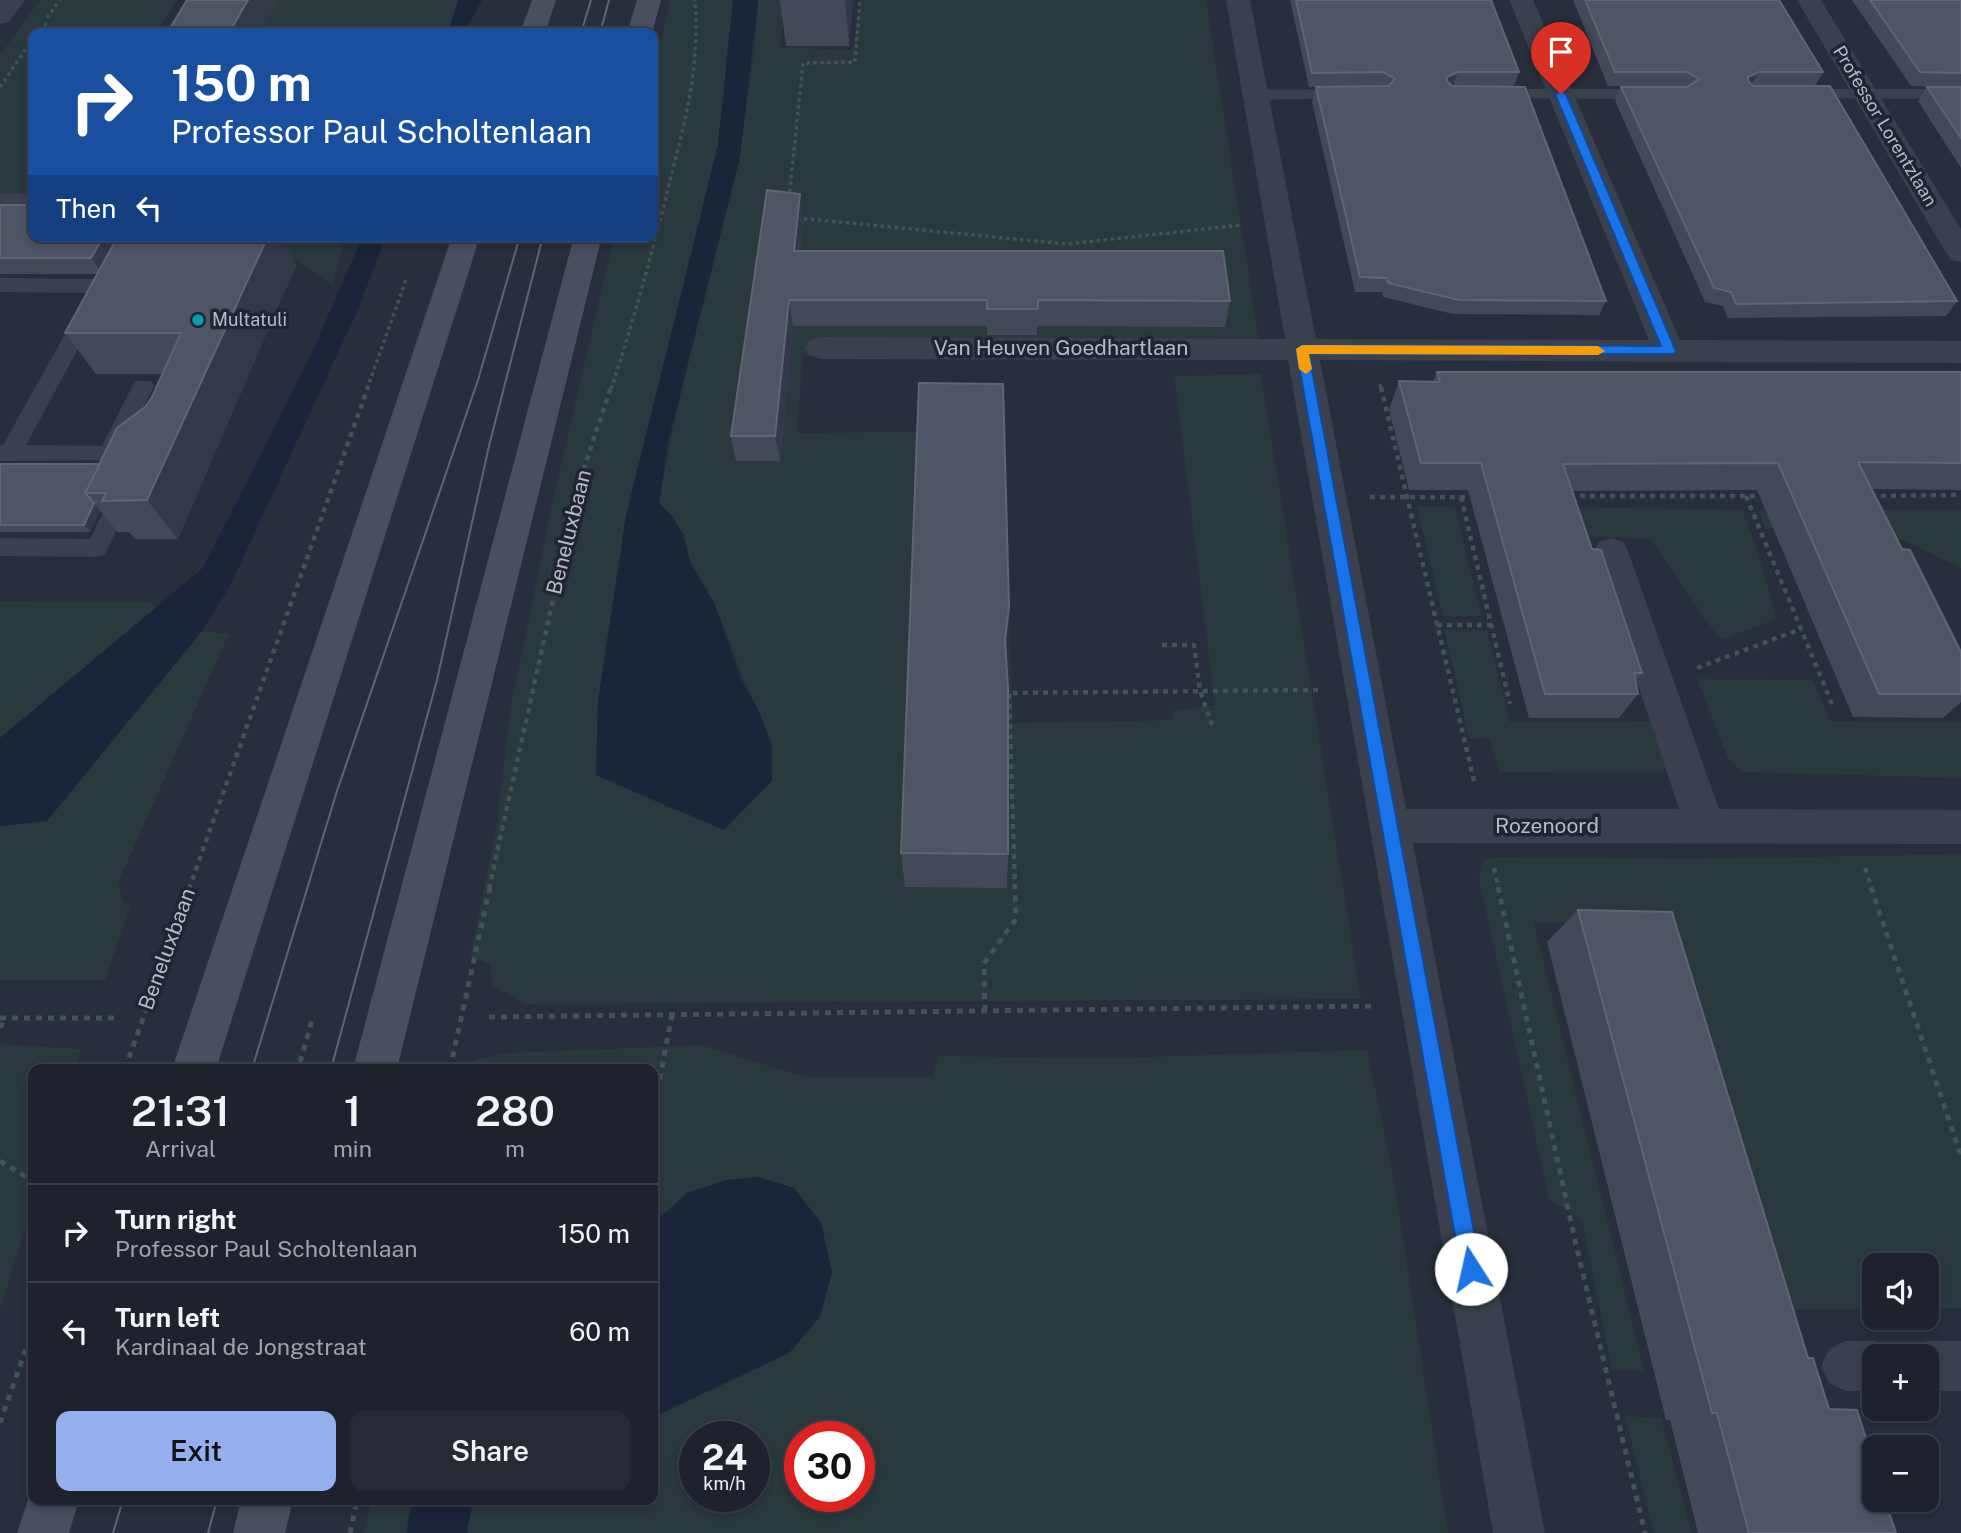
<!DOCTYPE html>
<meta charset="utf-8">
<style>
:root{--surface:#1d222d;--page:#252a35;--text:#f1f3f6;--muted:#a0a4aa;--line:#3b3f49;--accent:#95aeee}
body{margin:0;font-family:"Public Sans",sans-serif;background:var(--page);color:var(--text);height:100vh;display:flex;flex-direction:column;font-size:26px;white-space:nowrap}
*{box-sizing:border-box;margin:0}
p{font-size:23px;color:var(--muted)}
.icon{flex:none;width:38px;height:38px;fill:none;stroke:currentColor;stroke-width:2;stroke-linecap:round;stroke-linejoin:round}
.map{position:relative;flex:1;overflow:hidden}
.panel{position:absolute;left:28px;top:1064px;width:630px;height:441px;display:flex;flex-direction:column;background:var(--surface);border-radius:14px;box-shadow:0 4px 10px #0003,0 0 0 2px var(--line)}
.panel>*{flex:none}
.top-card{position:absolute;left:28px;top:28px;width:630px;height:214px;border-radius:14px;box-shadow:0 4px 10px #0003,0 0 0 2px var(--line);background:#1a4fa0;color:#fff;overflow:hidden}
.buttons{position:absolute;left:1862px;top:1253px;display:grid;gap:14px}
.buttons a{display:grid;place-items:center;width:77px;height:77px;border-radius:14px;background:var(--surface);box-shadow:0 4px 10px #0003,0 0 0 2px var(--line);font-size:35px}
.speed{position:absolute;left:679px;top:1421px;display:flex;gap:14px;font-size:35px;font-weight:700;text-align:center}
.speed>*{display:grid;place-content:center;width:91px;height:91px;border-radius:50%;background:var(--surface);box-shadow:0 4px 10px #0003,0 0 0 2px var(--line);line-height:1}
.speed small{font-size:18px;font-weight:400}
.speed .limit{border:10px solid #d22;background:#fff;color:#111}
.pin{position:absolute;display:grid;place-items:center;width:60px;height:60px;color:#fff;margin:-72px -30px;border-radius:50% 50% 50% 0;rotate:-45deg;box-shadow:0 0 7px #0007}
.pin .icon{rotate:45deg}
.me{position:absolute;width:77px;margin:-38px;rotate:350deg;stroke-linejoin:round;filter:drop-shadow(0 0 5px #0008)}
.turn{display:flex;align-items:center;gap:24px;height:147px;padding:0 28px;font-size:32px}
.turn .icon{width:91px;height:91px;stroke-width:2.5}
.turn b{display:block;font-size:49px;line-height:60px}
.then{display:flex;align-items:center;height:66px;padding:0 28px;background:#0003;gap:14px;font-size:26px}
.eta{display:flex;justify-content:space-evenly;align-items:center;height:119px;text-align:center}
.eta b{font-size:42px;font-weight:600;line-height:49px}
.button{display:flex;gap:14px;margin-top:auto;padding:14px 28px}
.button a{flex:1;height:80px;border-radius:14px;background:var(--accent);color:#111;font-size:28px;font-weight:600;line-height:80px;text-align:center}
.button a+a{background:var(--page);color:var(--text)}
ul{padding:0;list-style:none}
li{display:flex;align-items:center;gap:21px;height:98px;padding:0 28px;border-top:2px solid var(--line)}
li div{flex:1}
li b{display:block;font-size:26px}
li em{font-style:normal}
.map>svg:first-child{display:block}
</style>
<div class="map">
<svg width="1961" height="1533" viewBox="0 0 1961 1533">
<rect width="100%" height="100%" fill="#272e3c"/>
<g fill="#29393d" fill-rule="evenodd">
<polygon points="40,0 176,0 157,33 33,33 33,194 0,194 0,55"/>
<polygon points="226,0 459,0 447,33 206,33"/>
<path d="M670,0h63l-15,145 -92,371 -28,186 -2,73 81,36 81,-102c-19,-33 -27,-69 -43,-103 -6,-15 -17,-28 -24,-43 -13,-27 -6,-35 -32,-59 27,-170 91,-331 99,-504h27l-5,47 72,3 9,-50h345l54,347 -457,8 -6,78 205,-2 11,292 161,-3 -2,-9 43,-6 -41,-329 87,-2 100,625 -836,5 -33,-18 -2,-22 -20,-8 26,-126 14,-119 42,-207 62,-268h39v-160z"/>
<polygon points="259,236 345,236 333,285"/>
<polygon points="1417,507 1455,507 1481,616 1443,616"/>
<polygon points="1567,507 1742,510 1755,543 1777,619 1720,640 1651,539 1587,537"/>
<polygon points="1961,510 1961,568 1868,524 1766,529 1759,511"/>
<polygon points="0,601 150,602 156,608 0,738"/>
<polygon points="1444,629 1487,630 1510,722 1660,721 1672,755 1662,773 1499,772 1489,738 1469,739"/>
<polygon points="202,631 229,634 119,881 122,900 130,909 105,980 0,980 0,826 47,821"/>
<polygon points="1697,679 1813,680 1830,721 1961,722 1961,778 1742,772 1728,759"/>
<polygon points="1961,854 1961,1308 1927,1308 1927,1265 1874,1265 1874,1309 1775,1309 1657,923 1534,923 1644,1370 1612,1370 1582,1221 1549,1199 1479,879 1482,861 1497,857 1692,859"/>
<polygon points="0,1044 81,1049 74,1069 33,1069 33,1202 0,1310"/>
<path d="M702,1045l103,32h128l5,-21 173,2 256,-8 27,129 54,354h-981l6,-33h180v-83l136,-64 32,-130 -28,-35 -35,-11 -71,16 -34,31v-155h-182l3,-9 35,-7zM695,1437h59v59h-59zM800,1437h59v59h-59z"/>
<polygon points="1625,1416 1661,1418 1692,1533 1654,1533"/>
<polygon points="372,1500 412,1500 406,1533 364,1533"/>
</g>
<g fill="#1b2439">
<polygon points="459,0 482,0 464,33 447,33"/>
<polygon points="733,0 758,0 740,157 668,442 659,503 672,516 684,536 690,562 715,605 741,680 758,709 772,746 772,781 724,830 596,775 598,702 626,516 718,145"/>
<polygon points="363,236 386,236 359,307 230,586 202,631 47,821 0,826 0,738 203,568 311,355"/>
<polygon points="758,1177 794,1188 821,1223 832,1272 820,1317 789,1353 653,1417 653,1224 687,1193 726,1180"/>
<polygon points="412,1500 473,1500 467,1533 407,1533"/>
</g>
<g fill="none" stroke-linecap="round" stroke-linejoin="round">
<g stroke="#425255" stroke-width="3.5" stroke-dasharray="3.5 3.5" stroke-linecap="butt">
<polyline points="47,18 60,0"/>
<polyline points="45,33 46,20"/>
<polyline points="0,87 33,38"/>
<polyline points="789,199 803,63 855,62 860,0"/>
<polyline points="797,218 1067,244 1241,225"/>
<polyline points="1380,384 1381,389"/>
<polyline points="367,389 407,277"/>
<path d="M611,389c22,-66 40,-132 57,-200 17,-69 32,-117 27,-189"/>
</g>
<g stroke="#425255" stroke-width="4.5" stroke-dasharray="5 5" stroke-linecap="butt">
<polyline points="1381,387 1475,785"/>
<polyline points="1570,496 1764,496"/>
<polyline points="1746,496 1832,704"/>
<polyline points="1871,496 1961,495"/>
<polyline points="1370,497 1474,497"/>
<polyline points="1461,497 1510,704"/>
<polyline points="1437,625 1493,625"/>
<polyline points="1162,645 1194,645 1200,691 1212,725"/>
<polyline points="1697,668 1801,629"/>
<polyline points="1494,868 1499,889"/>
<polyline points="1865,868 1872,889"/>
<polyline points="189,889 368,387"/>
<polyline points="489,889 578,486 611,387"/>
<polyline points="1015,889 1009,693 1322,690"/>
</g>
<g stroke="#425255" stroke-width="5" stroke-dasharray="6 6" stroke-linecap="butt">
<polyline points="1498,887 1576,1245 1645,1533"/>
<polyline points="1871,887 1961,1156"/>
<polyline points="985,1011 984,963 1016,919 1015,887"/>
<polyline points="489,1017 1376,1006"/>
<polyline points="0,1018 119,1018"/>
<polyline points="0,1028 4,1018"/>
<polyline points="300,1062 313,1017"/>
<polyline points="125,1069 190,887"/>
<polyline points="281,1069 282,1063"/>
<polyline points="450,1069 490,887"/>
<polyline points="653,1088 659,1084 672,1014"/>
<polyline points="0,1161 33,1181"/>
<polyline points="0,1423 33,1328"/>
<polyline points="31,1440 33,1429"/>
<polyline points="350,1533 357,1500"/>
</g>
<g fill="#3a404d" fill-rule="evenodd">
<polygon points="1349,89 1358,94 1355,98 1256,100 1247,95 1256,90"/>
<polygon points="1493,89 1654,89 1663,94 1654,99 1487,98 1484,94"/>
<polygon points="1798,89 1961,89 1961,99 1792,98 1789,94"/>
<rect x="0" y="194" width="33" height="12"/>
<polygon points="0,278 102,279 112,286 26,445 102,446 135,381 151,381 154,386 124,446 146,448 149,454 146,460 0,461 0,445 3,445 88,293 0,292"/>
<polygon points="125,481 133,483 136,489 105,554 97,557 0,556 0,538 90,539 117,483"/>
</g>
<g fill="#3a404d" fill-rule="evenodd">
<polygon points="0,0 25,0 9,22 0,24"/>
<polygon points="1226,0 1250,0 1316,339 1649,340 1509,0 1533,0 1680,340 1961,341 1961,363 1320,360 1406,809 1679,809 1594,551 1599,542 1611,538 1623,542 1628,551 1719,809 1961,810 1961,844 1413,843 1545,1533 1493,1533 1288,360 820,359 809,355 805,348 809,341 820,337 1285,339"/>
<polygon points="1797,0 1821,0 1961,229 1961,262 1951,260 1946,253"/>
<polygon points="1846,1341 1874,1341 1891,1349 1895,1356 1874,1356 1874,1391 1846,1391 1829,1383 1821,1366 1829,1349"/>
<polygon points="1927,1341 1961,1341 1961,1391 1927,1391 1927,1356 1906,1356 1910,1349"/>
</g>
<g fill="#494f5f" fill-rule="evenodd">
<polygon points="532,0 556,0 545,33 520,33"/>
<polygon points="637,0 661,0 652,33 627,33"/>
<polygon points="452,236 480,236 216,1069 172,1069"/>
<polygon points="574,236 602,236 397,1069 353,1069"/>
<polygon points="33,1485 33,1500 79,1500 69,1533 17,1533"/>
<polygon points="241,1500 293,1500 285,1533 233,1533"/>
</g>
<g stroke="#5d6473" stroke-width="2">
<polyline points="581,33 591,0"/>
<polyline points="600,33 609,0"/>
<polyline points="252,1069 337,791 478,380 520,236"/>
<polyline points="331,1069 437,680 489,446 543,236"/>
<polyline points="113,1533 123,1500"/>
<polyline points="208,1533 217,1500"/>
</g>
</g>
<g fill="#424a5a">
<polygon points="780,0 853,0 849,46 786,46"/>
<polygon points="1290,0 1491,0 1519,72 1514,86 1606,301 1599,315 1453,314 1383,297 1382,292 1355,292 1312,102 1316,87 1379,86 1309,87"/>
<polygon points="1573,0 1779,0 1823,72 1815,86 1957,301 1946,316 1728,318 1723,306 1705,302 1615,101 1621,87 1681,87 1608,86"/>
<polygon points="1852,0 1961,0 1961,87 1911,86"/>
<polygon points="1927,87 1961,87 1961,168 1918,101"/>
<polygon points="0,205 33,236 280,236 296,265 178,539 135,539 129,532 118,532 100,511 90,532 0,532 0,464 100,464 145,407 152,397 162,374 96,374 65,333 97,274 0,274"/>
<polygon points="804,220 800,251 1230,301 1225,327 1037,326 1037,335 987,335 987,326 793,326 780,461 736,461 731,436"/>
<polygon points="1437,372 1961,372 1961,490 1871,489 1902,549 1961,652 1961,702 1943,718 1853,717 1757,490 1572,491 1592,549 1642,673 1636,681 1638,694 1619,718 1529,718 1468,490 1409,490 1389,409 1399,381 1433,382"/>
<polygon points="1007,649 1006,658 1008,854 1007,888 905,887 901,853"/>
<polygon points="1578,910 1808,1358 1829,1409 1896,1533 1698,1533 1670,1420 1666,1420 1547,942"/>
</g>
<g fill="#323949">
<polygon points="248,0 278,0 260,33 229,33"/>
<polygon points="845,0 853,0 849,46"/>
<polygon points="1458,72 1453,86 1443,92 1447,77"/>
<polygon points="1759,72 1751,86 1741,92 1748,77"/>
<polygon points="800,194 804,220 798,277 794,251"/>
<polygon points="104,236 123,236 103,274 91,258"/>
<polygon points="268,236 280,236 296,265 178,539 147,500"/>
<polygon points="789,300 793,326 780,461 775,436"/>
<polygon points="94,503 100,511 90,532 84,525"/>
<polygon points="1009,607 1007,649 1004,680 1005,639"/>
</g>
<g fill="#4e5666" stroke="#5e6675" stroke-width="2">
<polygon points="187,0 248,0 229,33 167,33"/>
<polygon points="1296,0 1491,0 1519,72 1458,72 1447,77 1447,81 1452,86 1525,87 1606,301 1459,300 1388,283 1386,278 1360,277 1316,87 1389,86 1395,79 1383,72 1312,73"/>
<polygon points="1585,0 1779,0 1823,72 1759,72 1748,77 1748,81 1753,86 1830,86 1957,301 1736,304 1731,292 1714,288 1621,87 1687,87 1699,79 1687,72 1615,72"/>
<polygon points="1870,0 1961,0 1961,73 1920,72"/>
<polygon points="1927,87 1961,87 1961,138"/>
<polygon points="767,190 800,194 794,251 1223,251 1230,301 1038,300 1038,309 987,309 987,300 789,300 775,436 731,436"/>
<polygon points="0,205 33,205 33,236 104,236 91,258 0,258"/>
<polygon points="118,236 268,236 147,500 102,501 106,493 85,493 117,428 145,407 152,397 181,333 65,333"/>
<polygon points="1437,372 1961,372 1961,463 1858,462 1902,549 1910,550 1961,652 1961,694 1879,694 1778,463 1563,464 1592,549 1601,550 1642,673 1634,673 1638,694 1545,694 1481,463 1421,463 1399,381 1440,382"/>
<polygon points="919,383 1003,384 1009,607 1005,639 1008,688 1008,854 901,853"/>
<polygon points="0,464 100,464 85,493 94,503 84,525 0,525"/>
<polygon points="1578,910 1672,912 1808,1358 1813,1358 1829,1409 1857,1410 1874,1464 1874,1500 1885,1500 1896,1533 1749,1533 1717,1413 1712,1413"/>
</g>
<polygon fill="#1a73e8" stroke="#114b97" stroke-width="2" points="1561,91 1566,94 1676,351 1674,354 1309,354 1481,1269 1478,1276 1471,1279 1464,1276 1461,1269 1296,349 1302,345 1661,346 1555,94"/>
<polygon fill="#f59e0b" points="1302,345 1598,346 1605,351 1598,355 1309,354 1312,369 1306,374 1299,369 1296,349"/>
<circle fill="#0f9aa8" stroke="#1f2532" stroke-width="2.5" cx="198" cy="320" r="7"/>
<g text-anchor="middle" stroke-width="7" stroke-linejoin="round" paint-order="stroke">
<g font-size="18" fill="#b6bbc8" stroke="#1f2532">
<text transform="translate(1885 126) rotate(59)" y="6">Professor Lorentzlaan</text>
</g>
<g font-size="18" fill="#b6bbc8" stroke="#1f2532" text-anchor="start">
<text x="212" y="326">Multatuli</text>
</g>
<g font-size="21" fill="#b6bbc8" stroke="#1f2532">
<text x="1061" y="355">Van Heuven Goedhartlaan</text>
<text transform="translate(569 532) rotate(-76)" y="7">Beneluxbaan</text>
<text x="1547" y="833">Rozenoord</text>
<text transform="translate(167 949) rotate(-70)" y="7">Beneluxbaan</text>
</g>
</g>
</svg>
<div class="buttons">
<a><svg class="icon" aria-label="sound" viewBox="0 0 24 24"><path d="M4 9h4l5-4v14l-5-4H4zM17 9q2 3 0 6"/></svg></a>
<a>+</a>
<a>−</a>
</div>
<div class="speed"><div>24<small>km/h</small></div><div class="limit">30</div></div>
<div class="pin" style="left:1561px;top:94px;background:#d93025"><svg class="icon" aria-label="arrive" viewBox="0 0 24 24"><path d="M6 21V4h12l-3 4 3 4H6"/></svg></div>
<svg class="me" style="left:1471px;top:1269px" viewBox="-20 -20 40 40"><circle r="19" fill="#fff"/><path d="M0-13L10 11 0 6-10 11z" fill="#1a73e8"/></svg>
<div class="top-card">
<div class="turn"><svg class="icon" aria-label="right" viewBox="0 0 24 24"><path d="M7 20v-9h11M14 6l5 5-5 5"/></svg><div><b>150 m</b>Professor Paul Scholtenlaan</div></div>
<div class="then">Then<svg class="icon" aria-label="left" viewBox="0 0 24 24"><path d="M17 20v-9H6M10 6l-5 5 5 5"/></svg></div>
</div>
<section class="panel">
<div class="eta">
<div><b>21:31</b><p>Arrival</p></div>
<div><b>1</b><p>min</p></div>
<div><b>280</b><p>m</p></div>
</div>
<ul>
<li><svg class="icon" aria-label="right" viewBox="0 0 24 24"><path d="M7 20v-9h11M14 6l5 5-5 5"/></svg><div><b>Turn right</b><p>Professor Paul Scholtenlaan</p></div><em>150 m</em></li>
<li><svg class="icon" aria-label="left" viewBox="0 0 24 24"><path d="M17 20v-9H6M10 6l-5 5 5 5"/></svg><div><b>Turn left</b><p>Kardinaal de Jongstraat</p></div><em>60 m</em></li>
</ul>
<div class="button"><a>Exit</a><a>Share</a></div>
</section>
</div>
